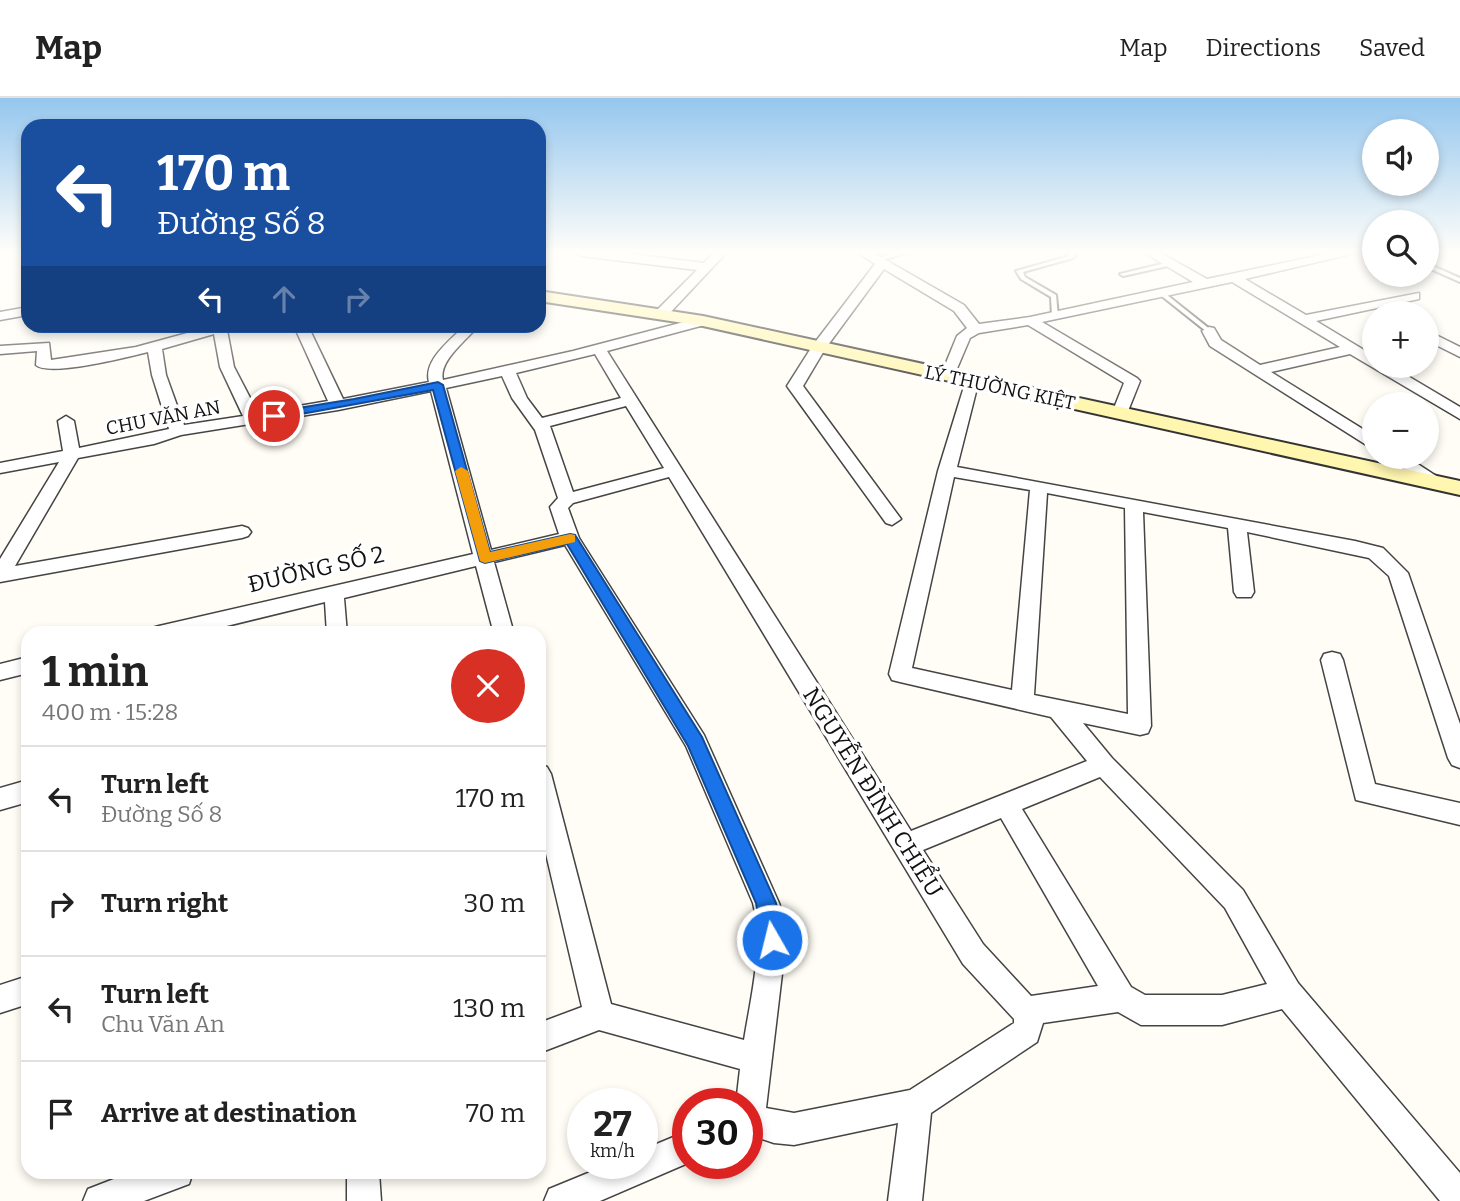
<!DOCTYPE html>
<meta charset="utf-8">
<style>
:root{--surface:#fff;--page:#f6f6f6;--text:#222;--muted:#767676;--line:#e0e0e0}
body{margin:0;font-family:Bitter,serif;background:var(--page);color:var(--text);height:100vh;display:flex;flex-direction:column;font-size:26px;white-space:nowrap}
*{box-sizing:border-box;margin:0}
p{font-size:23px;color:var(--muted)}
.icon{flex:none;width:38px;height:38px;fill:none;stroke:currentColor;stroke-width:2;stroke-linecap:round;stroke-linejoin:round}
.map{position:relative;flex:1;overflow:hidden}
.panel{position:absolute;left:21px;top:528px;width:525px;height:553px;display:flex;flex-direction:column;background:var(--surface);border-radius:21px;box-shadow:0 4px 10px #0003}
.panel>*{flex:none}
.top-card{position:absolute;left:21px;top:21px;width:525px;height:214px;border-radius:21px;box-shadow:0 4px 10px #0003;background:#1a4fa0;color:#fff;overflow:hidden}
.buttons{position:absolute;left:1362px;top:21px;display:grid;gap:14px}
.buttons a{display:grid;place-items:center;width:77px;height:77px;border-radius:50%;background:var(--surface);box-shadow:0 4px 10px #0003;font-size:35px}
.speed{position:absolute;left:567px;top:990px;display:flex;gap:14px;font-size:35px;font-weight:700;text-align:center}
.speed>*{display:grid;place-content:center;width:91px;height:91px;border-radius:50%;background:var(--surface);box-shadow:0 4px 10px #0003;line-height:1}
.speed small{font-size:18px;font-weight:400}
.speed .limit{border:10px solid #d22;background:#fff;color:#111}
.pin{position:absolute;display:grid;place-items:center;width:60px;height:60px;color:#fff;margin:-30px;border:4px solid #fff;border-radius:50%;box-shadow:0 2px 7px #0007}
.me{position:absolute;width:77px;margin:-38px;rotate:352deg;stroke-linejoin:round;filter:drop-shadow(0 0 5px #0008)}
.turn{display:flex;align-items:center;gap:24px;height:147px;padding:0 21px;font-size:32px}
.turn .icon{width:91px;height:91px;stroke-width:2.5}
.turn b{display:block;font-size:49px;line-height:60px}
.lanes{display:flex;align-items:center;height:66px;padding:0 21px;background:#0003;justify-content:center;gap:35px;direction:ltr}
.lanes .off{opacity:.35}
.round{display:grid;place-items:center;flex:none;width:74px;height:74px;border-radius:37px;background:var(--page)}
.head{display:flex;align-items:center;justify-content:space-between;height:119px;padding:0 21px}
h1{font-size:42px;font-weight:700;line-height:52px}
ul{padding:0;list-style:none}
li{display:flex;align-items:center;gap:21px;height:105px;padding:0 21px;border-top:2px solid var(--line)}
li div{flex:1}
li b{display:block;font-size:26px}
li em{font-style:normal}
header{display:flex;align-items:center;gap:42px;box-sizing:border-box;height:98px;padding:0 35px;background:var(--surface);border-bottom:2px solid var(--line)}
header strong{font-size:33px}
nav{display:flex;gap:38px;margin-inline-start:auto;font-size:24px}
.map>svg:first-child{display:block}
</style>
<header>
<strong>Map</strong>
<nav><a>Map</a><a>Directions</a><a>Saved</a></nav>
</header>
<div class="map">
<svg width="1460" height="1103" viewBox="0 0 1460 1103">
<rect width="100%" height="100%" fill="#fffdf5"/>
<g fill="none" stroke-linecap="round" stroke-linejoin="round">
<g stroke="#444" stroke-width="4">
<g id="lane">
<polygon points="897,154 909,154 876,164 873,162"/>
<polygon points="1067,154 1074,154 1076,157 1073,160 1023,174 1025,179 1056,197 1058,218 1055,220 1052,218 1051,199 1021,181 1016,173 1069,158"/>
<polygon points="1170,164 1172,165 1172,167 1123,178 1120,176"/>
<polygon points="1426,165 1460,180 1460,184 1426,169"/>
<polygon points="1158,193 1162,193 1211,232 1211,234 1207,234 1158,195"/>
</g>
</g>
<g stroke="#444" stroke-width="3">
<g id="street">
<polygon points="575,154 615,154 704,165 714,154 727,154 667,218 662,219 655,215 657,212 697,172 581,158"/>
<polygon points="857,154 872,154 964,207 979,226 1030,219 1193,184 1143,154 1159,154 1207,181 1335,154 1360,154 1245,181 1306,217 1419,195 1419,201 1316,223 1374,258 1374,268 1391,268 1460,309 1460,321 1350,256 1271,274 1374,338 1374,350 1368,348 1210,248 1202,233 1209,229 1214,230 1221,242 1260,267 1340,249 1232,184 1042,224 1137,280 1140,283 1126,318 1114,318 1112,315 1124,285 1028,227 979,235 970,240 953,280 943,280 941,277 957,238 967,230 954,213 884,171 825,251 803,288 901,421 892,427 886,425 787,288 813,247 875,166"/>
<polygon points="28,209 28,217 0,222 0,214"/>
<path d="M703,219l5,1v6l-101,27 304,480 176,-70 -36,-44 -151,-35 -8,-2 -3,-6 49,-203 29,-94 5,-1 7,4 -22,87 398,74 28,7 25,25 52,151v44l-8,-3 -4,-7 -59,-182 -20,-18 -122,-26 7,60 -3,5h-14l-3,-5 -6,-64 -85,-16 8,214 -3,7 -8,2 -57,-12 29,35 131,132 55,93 162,190v28h-20l-158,-192 -60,16h-81l-23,-13 -75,11 -6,19 -106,71 -9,88h-34l10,-78 -104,22 -20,-2 -27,-9v-30h-11l4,-35 -141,-39 -60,23v-30l43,-16 -43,-183v-60l8,3 4,7 60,230 133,36c7,-44 20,-93 9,-137l-67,-157 -121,-201 -71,17 20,72h-20l-18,-68 -132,32 3,36h-20l-2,-32 -131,32h-45l3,-6 7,-2 314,-72 -42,-163 -93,19 -157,25 -27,9 -76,14 -63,108 227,-40 6,2 3,4 -3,4 -6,2 -242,44v-23l59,-97 -59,11v-10l63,-12 -5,-30 8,-5 8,5 5,27 90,-19 -17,-54 -4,-23c-20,5 -99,25 -112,13l1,-14 -37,3v-8l49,-3 2,17 85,-13 77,-21h20l-6,4 7,37 24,46 70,-12 -34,-75h14l35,73 86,-17c-6,-22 21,-41 35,-56h14c-11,14 -40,35 -35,54l130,-29zM214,236l6,33 23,49 -59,9 -18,-50 -4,-26zM595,256l26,44 -79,20 -15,-20 -11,-25zM502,278l10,22 23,32 23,68 -8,9 9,27 -68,16 -45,-162zM626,308l38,62 -91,24 -23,-66zM669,379l294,487 51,55v4l-104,67 -116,23 -28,-5 18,-151 1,-36 -6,-18 -75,-168 -125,-197 -11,-30 5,-5zM954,379l76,13 -18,200 -100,-22zM1047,395l78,15 3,206 -94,-19zM1100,679l125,131 42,76 -45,11h-77l-14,-8 -109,-178zM1001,720l97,168 -67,10 -48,-52 -60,-94z"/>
<polygon points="1426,232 1460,249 1460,259 1426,242"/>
<polygon points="1387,359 1407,359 1447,385 1444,389 1432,389"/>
<polygon points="1332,554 1340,556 1343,562 1375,686 1460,705 1460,727 1356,702 1321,562 1324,556"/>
<polygon points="28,559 28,575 0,582 0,566"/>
<polygon points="28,682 28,704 0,712 0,690"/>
<polygon points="28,878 28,906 0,915 0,887"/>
<polygon points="688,1033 688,1065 600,1103 544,1103 549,1091 610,1066 642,1066 642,1052"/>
<polygon points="132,1074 193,1074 189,1086 144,1103 83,1103 88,1091"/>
<polygon points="347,1074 379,1074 381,1103 347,1103"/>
</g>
</g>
<g stroke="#333" stroke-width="4">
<polygon id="secondary" points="539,193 703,218 1460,383 1460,397 703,228 539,203"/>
</g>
<use href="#lane" fill="#fff" fill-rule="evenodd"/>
<use href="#street" fill="#fff" fill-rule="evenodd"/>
<use href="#secondary" fill="#fff6b0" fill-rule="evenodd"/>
</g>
<linearGradient id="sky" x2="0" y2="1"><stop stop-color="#95c6ee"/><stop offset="0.5" stop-color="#fffefa"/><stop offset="1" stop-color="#fffefa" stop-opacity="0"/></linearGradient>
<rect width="1460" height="309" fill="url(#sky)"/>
<polygon fill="#1a73e8" stroke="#114b97" stroke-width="2" points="438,284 443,287 490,454 570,436 575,437 702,639 776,805 782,842 779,849 772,852 764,849 756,805 688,648 567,446 485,465 480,463 433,292 274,321 268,318 274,314 354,301"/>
<polygon fill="#f59e0b" points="461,369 468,373 490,454 570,436 575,437 575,444 485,465 480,463 455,373"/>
<g text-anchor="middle" stroke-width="7" stroke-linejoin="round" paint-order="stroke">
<g font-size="19" fill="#111" stroke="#fff">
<text transform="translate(1000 289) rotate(12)" y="7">LÝ THƯỜNG KIỆT</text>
<text transform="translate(163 319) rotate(-11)" y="7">CHU VĂN AN</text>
</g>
<g font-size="23" fill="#111" stroke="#fff">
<text transform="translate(316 471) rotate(-13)" y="8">ĐƯỜNG SỐ 2</text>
<text transform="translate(873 694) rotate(58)" y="8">NGUYỄN ĐÌNH CHIỂU</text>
</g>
</g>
</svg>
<div class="buttons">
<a><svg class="icon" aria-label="sound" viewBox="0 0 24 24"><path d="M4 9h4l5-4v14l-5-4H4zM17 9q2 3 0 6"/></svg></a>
<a><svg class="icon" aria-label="search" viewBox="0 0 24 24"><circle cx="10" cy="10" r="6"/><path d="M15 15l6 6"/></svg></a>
<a>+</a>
<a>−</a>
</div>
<div class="speed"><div>27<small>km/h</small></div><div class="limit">30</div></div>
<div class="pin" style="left:274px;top:318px;background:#d93025"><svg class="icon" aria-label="arrive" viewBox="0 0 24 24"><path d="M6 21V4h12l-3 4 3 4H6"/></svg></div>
<svg class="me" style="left:772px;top:842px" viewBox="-20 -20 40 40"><circle r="17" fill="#1a73e8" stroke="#fff" stroke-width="3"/><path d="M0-11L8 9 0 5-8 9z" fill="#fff"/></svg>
<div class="top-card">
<div class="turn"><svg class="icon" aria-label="left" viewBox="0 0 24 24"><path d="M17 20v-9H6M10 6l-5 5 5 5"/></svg><div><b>170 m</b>Đường Số 8</div></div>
<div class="lanes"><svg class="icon" aria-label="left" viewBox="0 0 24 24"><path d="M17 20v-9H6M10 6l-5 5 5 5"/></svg><svg class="icon off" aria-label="ahead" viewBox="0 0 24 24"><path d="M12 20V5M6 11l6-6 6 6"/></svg><svg class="icon off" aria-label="right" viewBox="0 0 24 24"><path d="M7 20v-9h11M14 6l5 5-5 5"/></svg></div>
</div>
<section class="panel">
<div class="head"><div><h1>1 min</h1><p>400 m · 15:28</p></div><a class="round" style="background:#d93025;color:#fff"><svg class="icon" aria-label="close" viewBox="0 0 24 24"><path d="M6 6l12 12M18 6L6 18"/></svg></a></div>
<ul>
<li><svg class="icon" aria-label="left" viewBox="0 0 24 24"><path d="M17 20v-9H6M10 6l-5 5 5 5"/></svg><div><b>Turn left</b><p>Đường Số 8</p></div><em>170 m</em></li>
<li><svg class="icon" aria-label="right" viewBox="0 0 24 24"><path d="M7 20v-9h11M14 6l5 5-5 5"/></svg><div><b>Turn right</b></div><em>30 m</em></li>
<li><svg class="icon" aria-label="left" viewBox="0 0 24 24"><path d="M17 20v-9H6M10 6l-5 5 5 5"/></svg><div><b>Turn left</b><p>Chu Văn An</p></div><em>130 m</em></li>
<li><svg class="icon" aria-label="arrive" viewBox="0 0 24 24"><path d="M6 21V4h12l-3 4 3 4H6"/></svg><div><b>Arrive at destination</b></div><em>70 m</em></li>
</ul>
</section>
</div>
